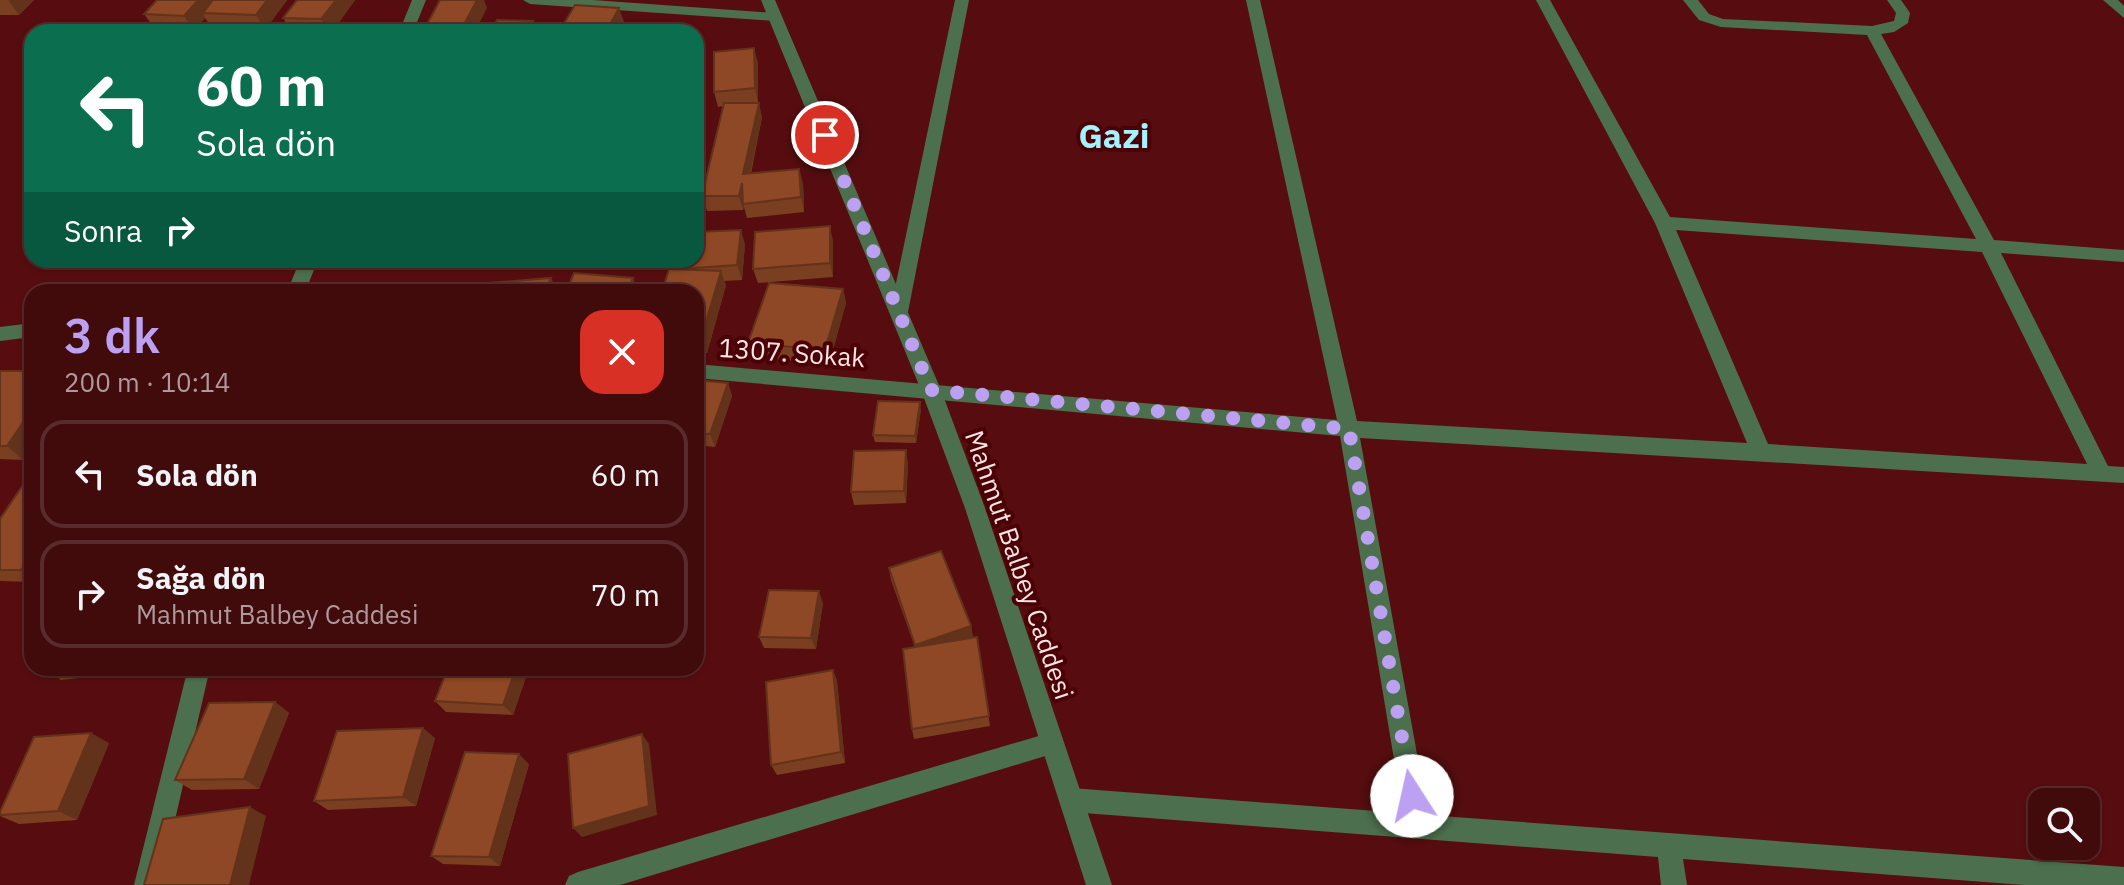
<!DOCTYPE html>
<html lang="tr">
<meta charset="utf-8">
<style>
:root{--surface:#410a0b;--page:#481314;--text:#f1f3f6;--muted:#ae9a9d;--line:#5a2b2c;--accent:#bca0f2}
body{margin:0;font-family:"IBM Plex Sans",sans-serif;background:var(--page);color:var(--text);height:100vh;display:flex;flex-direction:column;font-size:30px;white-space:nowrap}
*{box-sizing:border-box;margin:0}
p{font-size:26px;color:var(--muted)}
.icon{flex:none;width:44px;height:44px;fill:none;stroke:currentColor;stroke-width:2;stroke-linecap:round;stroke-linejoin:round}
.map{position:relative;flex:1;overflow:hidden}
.details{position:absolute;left:24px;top:284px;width:680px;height:392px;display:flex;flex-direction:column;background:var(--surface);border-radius:24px;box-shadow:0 2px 6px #0004,0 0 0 2px var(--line)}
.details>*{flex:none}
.top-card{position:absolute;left:24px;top:24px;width:680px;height:244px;border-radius:24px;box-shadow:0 2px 6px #0004,0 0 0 2px var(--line);background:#0b6e4f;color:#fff;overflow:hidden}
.buttons{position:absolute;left:2028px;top:788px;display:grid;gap:16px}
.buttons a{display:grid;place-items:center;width:72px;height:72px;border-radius:16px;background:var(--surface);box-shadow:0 2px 6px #0004,0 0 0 2px var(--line);font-size:40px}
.pin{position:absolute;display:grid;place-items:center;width:68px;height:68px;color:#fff;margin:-34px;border:4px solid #fff;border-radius:50%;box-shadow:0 2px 8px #0007}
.me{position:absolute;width:88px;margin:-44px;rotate:350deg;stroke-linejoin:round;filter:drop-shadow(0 0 6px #0008)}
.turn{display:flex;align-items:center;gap:28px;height:168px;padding:0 40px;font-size:36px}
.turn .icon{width:104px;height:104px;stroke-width:2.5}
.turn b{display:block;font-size:56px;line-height:68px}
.then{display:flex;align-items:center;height:76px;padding:0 40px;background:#0003;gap:16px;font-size:30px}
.round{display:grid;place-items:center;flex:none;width:84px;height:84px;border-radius:24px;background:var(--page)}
.overview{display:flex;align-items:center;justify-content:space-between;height:136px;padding:0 40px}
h1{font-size:48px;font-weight:600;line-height:60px;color:var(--accent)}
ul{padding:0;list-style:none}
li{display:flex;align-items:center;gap:24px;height:108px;margin:0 16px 12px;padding:0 24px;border:4px solid var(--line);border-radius:24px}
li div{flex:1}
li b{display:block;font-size:30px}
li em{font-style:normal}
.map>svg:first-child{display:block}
</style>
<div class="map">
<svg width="2124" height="885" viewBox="0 0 2124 885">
<rect width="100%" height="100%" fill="#570d0f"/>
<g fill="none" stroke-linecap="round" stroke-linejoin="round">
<g fill="#4c704d" fill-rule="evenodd">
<polygon points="412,0 426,0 413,32 399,32"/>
<polygon points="523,0 593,0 775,13 782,17 775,21 530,4"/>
<polygon points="955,0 969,0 908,312 899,319 890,312"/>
<path d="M1246,0h14l97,421 390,22 -92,-220 -119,-223h14l120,217 306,22 -109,-204 -146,-8 -22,-7 -16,-20h15l11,14 14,5 149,7 22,-5 2,-8 -9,-13h14l9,13 -2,10 -14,9 -13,2 113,206 130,10v12l-123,-9 107,213 16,1v16l-764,-45 68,377 696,52v18h-100l-341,-26 4,26h-26l-3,-28 -587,-45 -9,-3 -3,-9 3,-9 9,-3 332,25 -63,-377 -644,-58v-14l641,56zM1676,230l306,22 105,212 -319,-20z"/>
<polygon points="2103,0 2118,0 2124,6 2124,18"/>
<polygon points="300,260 318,260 305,292 287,292"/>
<polygon points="32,323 32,337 0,341 0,327"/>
<polygon points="188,668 210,668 160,885 134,885"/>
<polygon points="1052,732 1060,735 1064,743 1060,751 1052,754 620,885 565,885 569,876 578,872"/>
</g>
<polygon fill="#4c704d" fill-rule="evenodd" points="761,0 775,0 941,390 985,508 1112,885 1086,885 965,508 921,390"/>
</g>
<g fill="#7a3e20">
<polygon points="0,0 34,0 19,15 0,15"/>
<polygon points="157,0 287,0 265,30 212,28 205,18 194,31 155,29 144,14"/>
<polygon points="297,0 355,0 337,25 355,25 359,32 292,32 283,18"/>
<polygon points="758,63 758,103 762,117 751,174 803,183 804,212 747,218 744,207 743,210 707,211 702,196 723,106 718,107 714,92"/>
<polygon points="833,241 833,277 758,283 753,269"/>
<polygon points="745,244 742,280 724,281 726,285 707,353 696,353 696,292 679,270"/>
<polygon points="843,289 846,303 829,364 753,357 748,343"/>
<polygon points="0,371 23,460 0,459"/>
<polygon points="696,380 728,383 732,396 715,447 696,445"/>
<polygon points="921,409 916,443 875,442 873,435"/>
<polygon points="908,463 906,503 854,505 851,492"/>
<polygon points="32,473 32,582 0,581 0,519"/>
<polygon points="889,568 971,626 973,638 977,637 990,726 914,739 912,729 915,647 891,580"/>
<polygon points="823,603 816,649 764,648 759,637"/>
<polygon points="44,668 139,668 138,671 61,680"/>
<polygon points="448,668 529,668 513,715 446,712 435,701"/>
<polygon points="833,670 837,681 845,763 777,775 771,765"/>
<polygon points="275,702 289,713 259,789 192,790 175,780"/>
<polygon points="435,738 416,806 328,810 314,801"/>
<polygon points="109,743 77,820 19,824 0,816 0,812"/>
<polygon points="529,764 500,866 443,864 431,856"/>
</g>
<g fill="#63321a">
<polygon points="8,0 34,0 19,15"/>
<polygon points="198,0 220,0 203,13 205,18 194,31 184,16"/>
<polygon points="267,0 287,0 265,30 256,15"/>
<polygon points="336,0 355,0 331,32 329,32 321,19"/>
<polygon points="477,0 484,0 487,8 475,32 460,32"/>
<polygon points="619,8 624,22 619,32 606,32"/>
<polygon points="533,21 538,32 528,32"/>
<polygon points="355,25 359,32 351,32"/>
<polygon points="754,48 758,63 758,103 755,88"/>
<polygon points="759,103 762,117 747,189 743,174"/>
<polygon points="700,104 705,119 696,151 696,119"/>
<polygon points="799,169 803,183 804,212 801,197"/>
<polygon points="742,183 744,207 743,210 739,196"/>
<polygon points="830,226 833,241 833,277 830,263"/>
<polygon points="741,230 745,244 742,280 737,265"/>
<polygon points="721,271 726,285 707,353 701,339"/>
<polygon points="551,278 558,292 544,292"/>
<polygon points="633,278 639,292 627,292"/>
<polygon points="843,289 846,303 829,364 825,350"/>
<polygon points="728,383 732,396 715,447 710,434"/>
<polygon points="920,402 921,409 916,443 915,436"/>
<polygon points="32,409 32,446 23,460 7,446"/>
<polygon points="906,450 908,463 906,503 904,491"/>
<polygon points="32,553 32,578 21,570"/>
<polygon points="819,591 823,603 816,649 811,638"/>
<polygon points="971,626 973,638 918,657 915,645"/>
<polygon points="516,668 529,668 513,715 503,705"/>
<polygon points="833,670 837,681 845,763 841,752"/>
<polygon points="275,702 289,713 259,789 244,779"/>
<polygon points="423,728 435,738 416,806 403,797"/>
<polygon points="91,733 109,743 77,820 58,811"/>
<polygon points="642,734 649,744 657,815 582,837 573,828"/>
<polygon points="519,754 529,764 500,866 489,857"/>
<polygon points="250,807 266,816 249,885 230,885"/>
</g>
<g fill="#8e4825" stroke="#63321a" stroke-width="2">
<polygon points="157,0 198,0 184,16 144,14"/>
<polygon points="213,0 267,0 256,15 203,13"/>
<polygon points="297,0 336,0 321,19 283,18"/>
<polygon points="440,0 477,0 460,32 423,32"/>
<polygon points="575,5 619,8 606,32 559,32"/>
<polygon points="497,20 533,21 528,32 491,32"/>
<polygon points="314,25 355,25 351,32 309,32"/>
<polygon points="754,48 755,88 714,92 714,52"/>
<polygon points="724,103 759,103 743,174 799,169 801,197 743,204 742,183 739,196 702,196"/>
<polygon points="696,104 700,104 696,119"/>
<polygon points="830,226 830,263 753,269 755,232"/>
<polygon points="741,230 737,265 679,269 680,260 696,260 696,232"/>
<polygon points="669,269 721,271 701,339 696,339 696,292 662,292"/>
<polygon points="574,273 633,278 627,292 566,292"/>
<polygon points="551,278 544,292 460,292 463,285"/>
<polygon points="769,283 843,289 825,350 748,343"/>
<polygon points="0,371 32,371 32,409 7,446 0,446"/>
<polygon points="696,380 728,383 710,434 696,433"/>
<polygon points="878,401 920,402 915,436 873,435"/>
<polygon points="906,450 904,491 851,492 854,451"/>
<polygon points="31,473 32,553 21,570 0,570 0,519"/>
<polygon points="941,551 971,626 915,645 889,568"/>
<polygon points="769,590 819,591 811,638 759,637"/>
<polygon points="977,637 989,716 912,729 903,649"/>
<polygon points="448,668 516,668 503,705 435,701"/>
<polygon points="833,670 841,752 771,765 766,682"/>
<polygon points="275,702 244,779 175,780 209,703"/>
<polygon points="423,728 403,797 314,801 337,731"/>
<polygon points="91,733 58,811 0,815 0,812 34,737"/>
<polygon points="642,734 649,806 573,828 568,754"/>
<polygon points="465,752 519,754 489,857 431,856"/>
<polygon points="250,807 230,885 144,885 163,819"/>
</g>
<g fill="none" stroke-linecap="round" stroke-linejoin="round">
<polyline stroke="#bca0f2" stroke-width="14" stroke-dasharray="0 25.2" points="825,135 931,390 1349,429 1412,796"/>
</g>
<g text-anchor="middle" stroke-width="8" stroke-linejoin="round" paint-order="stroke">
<g font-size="26" fill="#f9e6e4" stroke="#4b0005">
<text transform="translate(792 353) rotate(4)" y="9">1307. Sokak</text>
<text transform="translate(1019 565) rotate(71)" y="9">Mahmut Balbey Caddesi</text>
</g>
<g font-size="34" font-weight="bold" fill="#a2f3fd" stroke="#4b0005">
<text x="1114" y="148">Gazi</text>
</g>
</g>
</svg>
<div class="buttons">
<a><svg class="icon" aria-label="search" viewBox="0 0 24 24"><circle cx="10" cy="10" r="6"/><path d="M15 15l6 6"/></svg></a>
</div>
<div class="pin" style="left:825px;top:135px;background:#d93025"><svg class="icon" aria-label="arrive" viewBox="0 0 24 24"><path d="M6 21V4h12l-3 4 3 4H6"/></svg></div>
<svg class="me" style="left:1412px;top:796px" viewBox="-20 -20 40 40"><circle r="19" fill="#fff"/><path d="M0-13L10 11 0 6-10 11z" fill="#bca0f2"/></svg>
<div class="top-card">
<div class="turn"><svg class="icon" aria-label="left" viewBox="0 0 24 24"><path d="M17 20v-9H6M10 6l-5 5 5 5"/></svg><div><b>60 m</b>Sola dön</div></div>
<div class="then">Sonra<svg class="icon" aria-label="right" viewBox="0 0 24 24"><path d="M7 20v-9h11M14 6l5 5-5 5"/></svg></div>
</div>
<section class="details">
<div class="overview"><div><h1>3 dk</h1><p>200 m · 10:14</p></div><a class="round" style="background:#d93025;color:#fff"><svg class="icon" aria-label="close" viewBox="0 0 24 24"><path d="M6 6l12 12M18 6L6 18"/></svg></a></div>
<ul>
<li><svg class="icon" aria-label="left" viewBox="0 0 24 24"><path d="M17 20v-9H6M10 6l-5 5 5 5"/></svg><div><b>Sola dön</b></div><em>60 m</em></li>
<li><svg class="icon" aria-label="right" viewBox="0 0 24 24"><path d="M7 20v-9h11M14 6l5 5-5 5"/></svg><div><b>Sağa dön</b><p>Mahmut Balbey Caddesi</p></div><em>70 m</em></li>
</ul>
</section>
</div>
